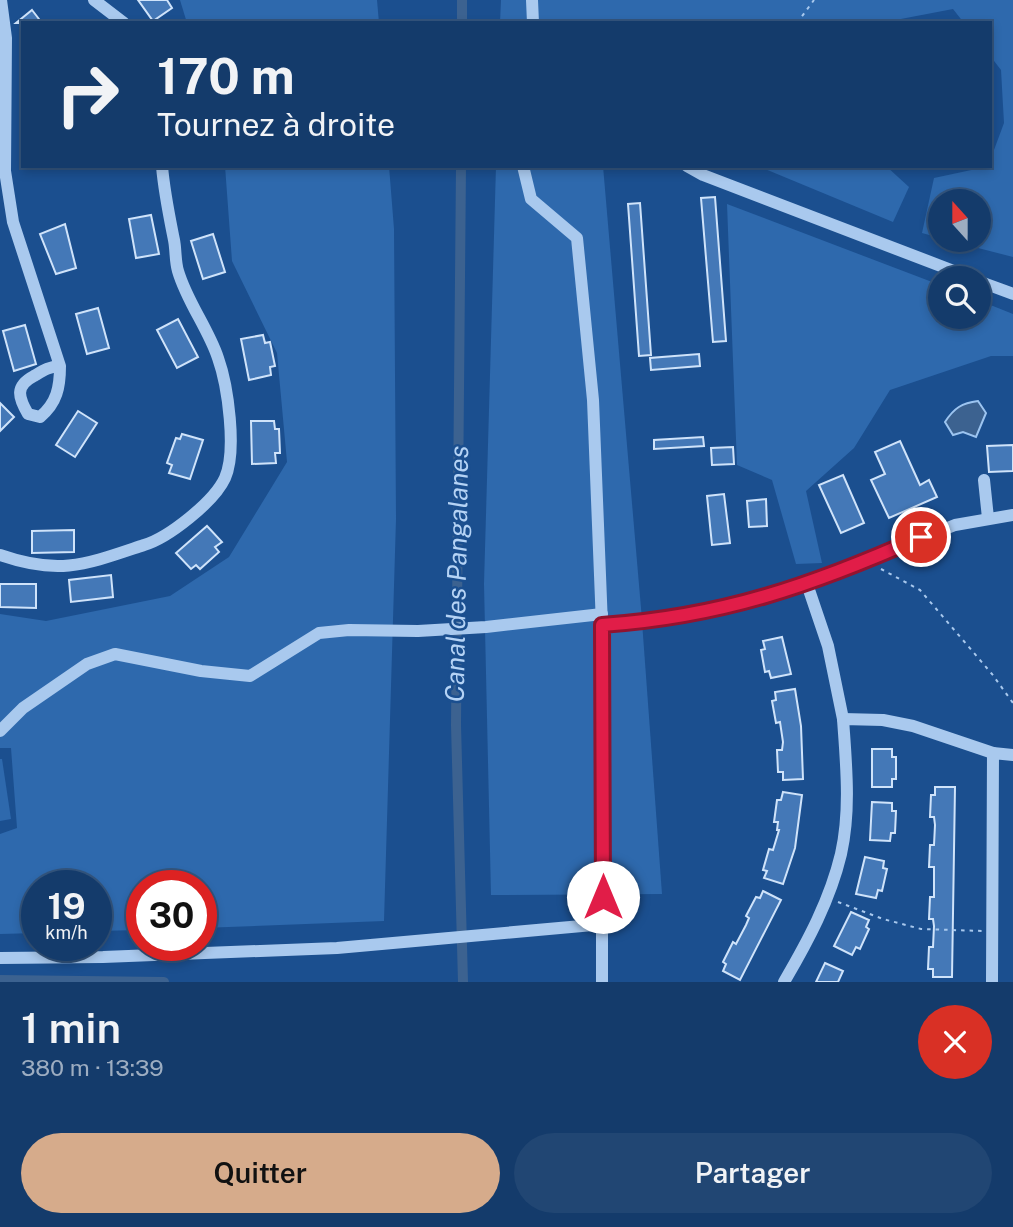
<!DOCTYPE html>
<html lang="fr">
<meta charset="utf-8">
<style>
:root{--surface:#143b6b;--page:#214673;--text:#f1f3f6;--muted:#9dadc1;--line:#33557e;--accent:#d6ab8b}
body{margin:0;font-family:"Public Sans",sans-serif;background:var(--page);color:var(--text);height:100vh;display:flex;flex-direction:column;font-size:26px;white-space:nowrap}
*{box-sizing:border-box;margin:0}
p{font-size:23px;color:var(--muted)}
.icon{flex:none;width:38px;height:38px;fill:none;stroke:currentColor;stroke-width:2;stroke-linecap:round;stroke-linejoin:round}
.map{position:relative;height:982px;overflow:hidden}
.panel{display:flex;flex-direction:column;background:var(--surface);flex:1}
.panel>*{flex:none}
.hud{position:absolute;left:21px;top:21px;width:971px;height:147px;border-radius:0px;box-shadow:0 4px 10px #0003,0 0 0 2px var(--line);background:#143b6b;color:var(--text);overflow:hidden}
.needle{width:46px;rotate:339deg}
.tools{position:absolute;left:928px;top:189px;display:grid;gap:14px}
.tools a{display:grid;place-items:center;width:63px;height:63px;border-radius:50%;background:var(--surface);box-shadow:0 4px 10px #0003,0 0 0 2px var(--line);font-size:35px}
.speed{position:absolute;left:21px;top:870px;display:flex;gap:14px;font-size:35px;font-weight:700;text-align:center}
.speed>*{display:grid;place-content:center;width:91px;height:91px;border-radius:50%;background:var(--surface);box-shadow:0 4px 10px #0003,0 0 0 2px var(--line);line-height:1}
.speed small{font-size:18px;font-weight:400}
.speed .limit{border:10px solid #d22;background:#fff;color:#111}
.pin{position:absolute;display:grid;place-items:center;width:60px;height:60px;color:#fff;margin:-30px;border:4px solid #fff;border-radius:50%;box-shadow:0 2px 7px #0007}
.me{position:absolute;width:77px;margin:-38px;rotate:0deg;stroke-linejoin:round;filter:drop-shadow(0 0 5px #0008)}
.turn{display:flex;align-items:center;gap:24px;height:147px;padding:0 21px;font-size:32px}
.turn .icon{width:91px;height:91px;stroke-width:2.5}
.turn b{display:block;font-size:49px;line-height:60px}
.round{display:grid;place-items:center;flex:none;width:74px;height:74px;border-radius:37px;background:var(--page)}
.head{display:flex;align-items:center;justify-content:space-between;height:119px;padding:0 21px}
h1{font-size:42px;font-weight:600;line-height:52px}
.cta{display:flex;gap:14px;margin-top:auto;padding:14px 21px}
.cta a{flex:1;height:80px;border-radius:42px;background:var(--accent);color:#111;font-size:28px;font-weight:600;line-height:80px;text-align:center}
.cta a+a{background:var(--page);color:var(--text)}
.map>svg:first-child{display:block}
</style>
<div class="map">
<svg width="1013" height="982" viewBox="0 0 1013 982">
<rect width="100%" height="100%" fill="#1b4f8f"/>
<g fill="#2e69ad">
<polygon points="180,0 377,0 379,23 187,23"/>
<polygon points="501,0 1013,0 1013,257 947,240 978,240 978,201 940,201 940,238 922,233 934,178 990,166 991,158 1004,123 1001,70 991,57 990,23 964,23 953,9 880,23 500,23"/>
<polygon points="225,166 389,166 394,229 396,519 384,921 201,928 201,886 142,886 142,930 96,931 96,886 37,886 37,933 0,934 0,834 17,828 11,748 0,748 0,614 46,621 170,596 229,557 287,462 277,353 232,261"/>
<polygon points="496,166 603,166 641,608 662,894 491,895 484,584"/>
<polygon points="758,166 886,166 909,187 893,222"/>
<polygon points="727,204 940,285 940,317 978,317 978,300 1013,314 1013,356 991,356 890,390 854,448 806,491 822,563 796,564 772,480 737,465"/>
<polygon points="0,759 2,759 11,819 0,821"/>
</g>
<path fill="#3c6290" stroke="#9cc4f0" stroke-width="2" d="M978,401l8,12 -10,24 -13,-5 -10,3 -8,-13c9,-14 17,-19 33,-21z"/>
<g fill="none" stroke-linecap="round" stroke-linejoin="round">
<g stroke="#3c6290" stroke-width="10">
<polyline points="462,23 462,0"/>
<polyline points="461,166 456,725 463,982"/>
<polyline points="0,980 164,982"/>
</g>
</g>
<g fill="#4478b7" stroke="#cfe3fa" stroke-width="2">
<polygon points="138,0 167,0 172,8 153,21"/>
<polygon points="32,10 42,23 16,23"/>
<polygon points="715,197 726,341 713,342 701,198"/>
<polygon points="640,203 651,355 639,356 628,204"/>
<polygon points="151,215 159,254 136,258 129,219"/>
<polygon points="65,224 76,268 56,274 40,234"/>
<polygon points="213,234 225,272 203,279 191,241"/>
<polygon points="98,308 109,348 87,354 76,314"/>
<polygon points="178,319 198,357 177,368 157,330"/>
<polygon points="25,325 36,364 14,371 3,331"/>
<polygon points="263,335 265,343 270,342 275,366 270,367 271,375 249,380 241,339"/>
<polygon points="699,354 700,366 651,370 650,358"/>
<polygon points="0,403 14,417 0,431"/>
<polygon points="78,411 97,423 75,457 56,445"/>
<polygon points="251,421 274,421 275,429 279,429 280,453 275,453 276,463 252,464"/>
<polygon points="182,434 203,440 190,479 169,473 172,465 167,463 176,438 180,439"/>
<polygon points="703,437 704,446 654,449 654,440"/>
<polygon points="900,441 920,485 929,480 937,497 889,518 871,480 885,474 875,452"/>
<polygon points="1013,445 1013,471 989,472 987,446"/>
<polygon points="733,447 734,464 712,465 711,448"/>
<polygon points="843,475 864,523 841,533 819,485"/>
<polygon points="724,494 730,543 712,545 707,496"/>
<polygon points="766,499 767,526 749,527 747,501"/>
<polygon points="207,526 222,542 215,547 219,552 200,569 196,565 191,569 176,553"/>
<polygon points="74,530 74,552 32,553 32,531"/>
<polygon points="111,575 113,597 71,602 69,580"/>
<polygon points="0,584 36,584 36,608 0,607"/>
<polygon points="782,637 791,674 771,678 769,671 765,672 761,650 765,649 763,641"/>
<polygon points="795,689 801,726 803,779 783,780 783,772 778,772 777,750 782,750 783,742 780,722 776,723 772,701 776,700 775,692"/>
<polygon points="872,749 892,749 892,757 896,757 896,779 892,779 892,787 872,787"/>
<polygon points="935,787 955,787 952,977 933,977 933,969 928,969 929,947 933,947 934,926 933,919 929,919 930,897 934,897 934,867 929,867 930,845 934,845 935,825 934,817 930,817 931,795 935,795"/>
<polygon points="783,792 802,795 795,848 783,884 764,878 767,871 763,870 769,849 773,850 779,830 777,830 778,822 774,822 777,800 781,800"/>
<polygon points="872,802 892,803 892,811 896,811 895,833 891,833 890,841 870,840"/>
<polygon points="865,857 884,861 883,868 887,869 882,891 878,890 876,898 856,894"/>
<polygon points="763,891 781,900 740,980 723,971 726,964 723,962 733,942 736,944 746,925 749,918 746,916 756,897 760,898"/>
<polygon points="851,912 869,920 866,927 869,929 860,949 856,947 852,955 834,946"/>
<polygon points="825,963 843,971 838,982 816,982"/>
</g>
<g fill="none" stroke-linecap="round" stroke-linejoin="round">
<g stroke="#a9c9ee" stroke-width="2" stroke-dasharray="3.5 5" stroke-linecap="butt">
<polyline points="797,23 814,0"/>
<polyline points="881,569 920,590 992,674 1013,703"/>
<polyline points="838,902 883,919 921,929 982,931"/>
</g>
<g stroke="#a9c9ee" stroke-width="12">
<path d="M1,0l5,38 -1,133 8,51 47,144c0,21 -3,37 -20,51l-12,-3c-10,-17 -13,-28 6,-38 10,-6 14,-9 26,-10"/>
<polyline points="94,0 124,23"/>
<polyline points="532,0 533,23"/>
<polyline points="523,166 531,199 577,238 593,400 602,625 653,622 754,601 807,584 955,525 1013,515"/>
<polyline points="687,166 703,175 972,278"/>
<polyline points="978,281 1013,294"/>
<polyline points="984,480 988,518"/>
<path d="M0,555c60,21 87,9 144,-10 24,-7 70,-43 81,-67 12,-27 3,-92 -7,-120 -10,-30 -31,-56 -40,-87 -3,-10 -2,-21 -4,-31 -5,-25 -10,-49 -12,-74"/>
<polyline points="807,584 828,646 843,719"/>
<polyline points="602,625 602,982"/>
<polyline points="0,731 23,708 87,664 115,654 201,671 250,676 319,633 349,630 418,631 486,627 602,614"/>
<polyline points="0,958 103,957 337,948 604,924"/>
<path d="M784,982c24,-41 46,-82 57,-128 10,-44 5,-91 2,-135l40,1 30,6 80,27"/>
<polyline points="992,982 993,753 1013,755"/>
</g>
</g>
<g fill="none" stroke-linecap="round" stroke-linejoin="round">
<g stroke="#92132f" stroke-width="18">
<path id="route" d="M603,897l-1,-272c119,-8 211,-40 319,-88"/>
</g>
<use href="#route" stroke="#e11d48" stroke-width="12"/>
</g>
<g text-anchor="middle" stroke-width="5" stroke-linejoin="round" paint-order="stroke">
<g font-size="26" font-style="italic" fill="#b5d3f5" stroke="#1b4f8f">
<text transform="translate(457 574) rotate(-89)" y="9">Canal des Pangalanes</text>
</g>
</g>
</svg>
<div class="tools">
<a><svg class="needle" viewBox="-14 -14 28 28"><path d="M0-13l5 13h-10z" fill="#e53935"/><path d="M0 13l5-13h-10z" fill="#9dadc1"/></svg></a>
<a><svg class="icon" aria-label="search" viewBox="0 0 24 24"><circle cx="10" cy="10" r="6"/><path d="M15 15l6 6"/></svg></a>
</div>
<div class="speed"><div>19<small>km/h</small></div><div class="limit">30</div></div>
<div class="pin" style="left:921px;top:537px;background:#d93025"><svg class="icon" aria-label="arrive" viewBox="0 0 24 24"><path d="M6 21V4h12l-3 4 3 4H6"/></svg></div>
<svg class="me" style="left:603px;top:897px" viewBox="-20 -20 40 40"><circle r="19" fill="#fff"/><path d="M0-13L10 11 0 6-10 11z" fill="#e11d48"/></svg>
<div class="hud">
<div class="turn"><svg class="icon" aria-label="right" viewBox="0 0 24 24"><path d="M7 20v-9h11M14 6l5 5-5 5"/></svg><div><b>170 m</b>Tournez à droite</div></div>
</div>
</div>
<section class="panel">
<div class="head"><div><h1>1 min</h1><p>380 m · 13:39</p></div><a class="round" style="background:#d93025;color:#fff"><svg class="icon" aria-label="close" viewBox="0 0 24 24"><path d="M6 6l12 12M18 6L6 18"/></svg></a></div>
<div class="cta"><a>Quitter</a><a>Partager</a></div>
</section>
